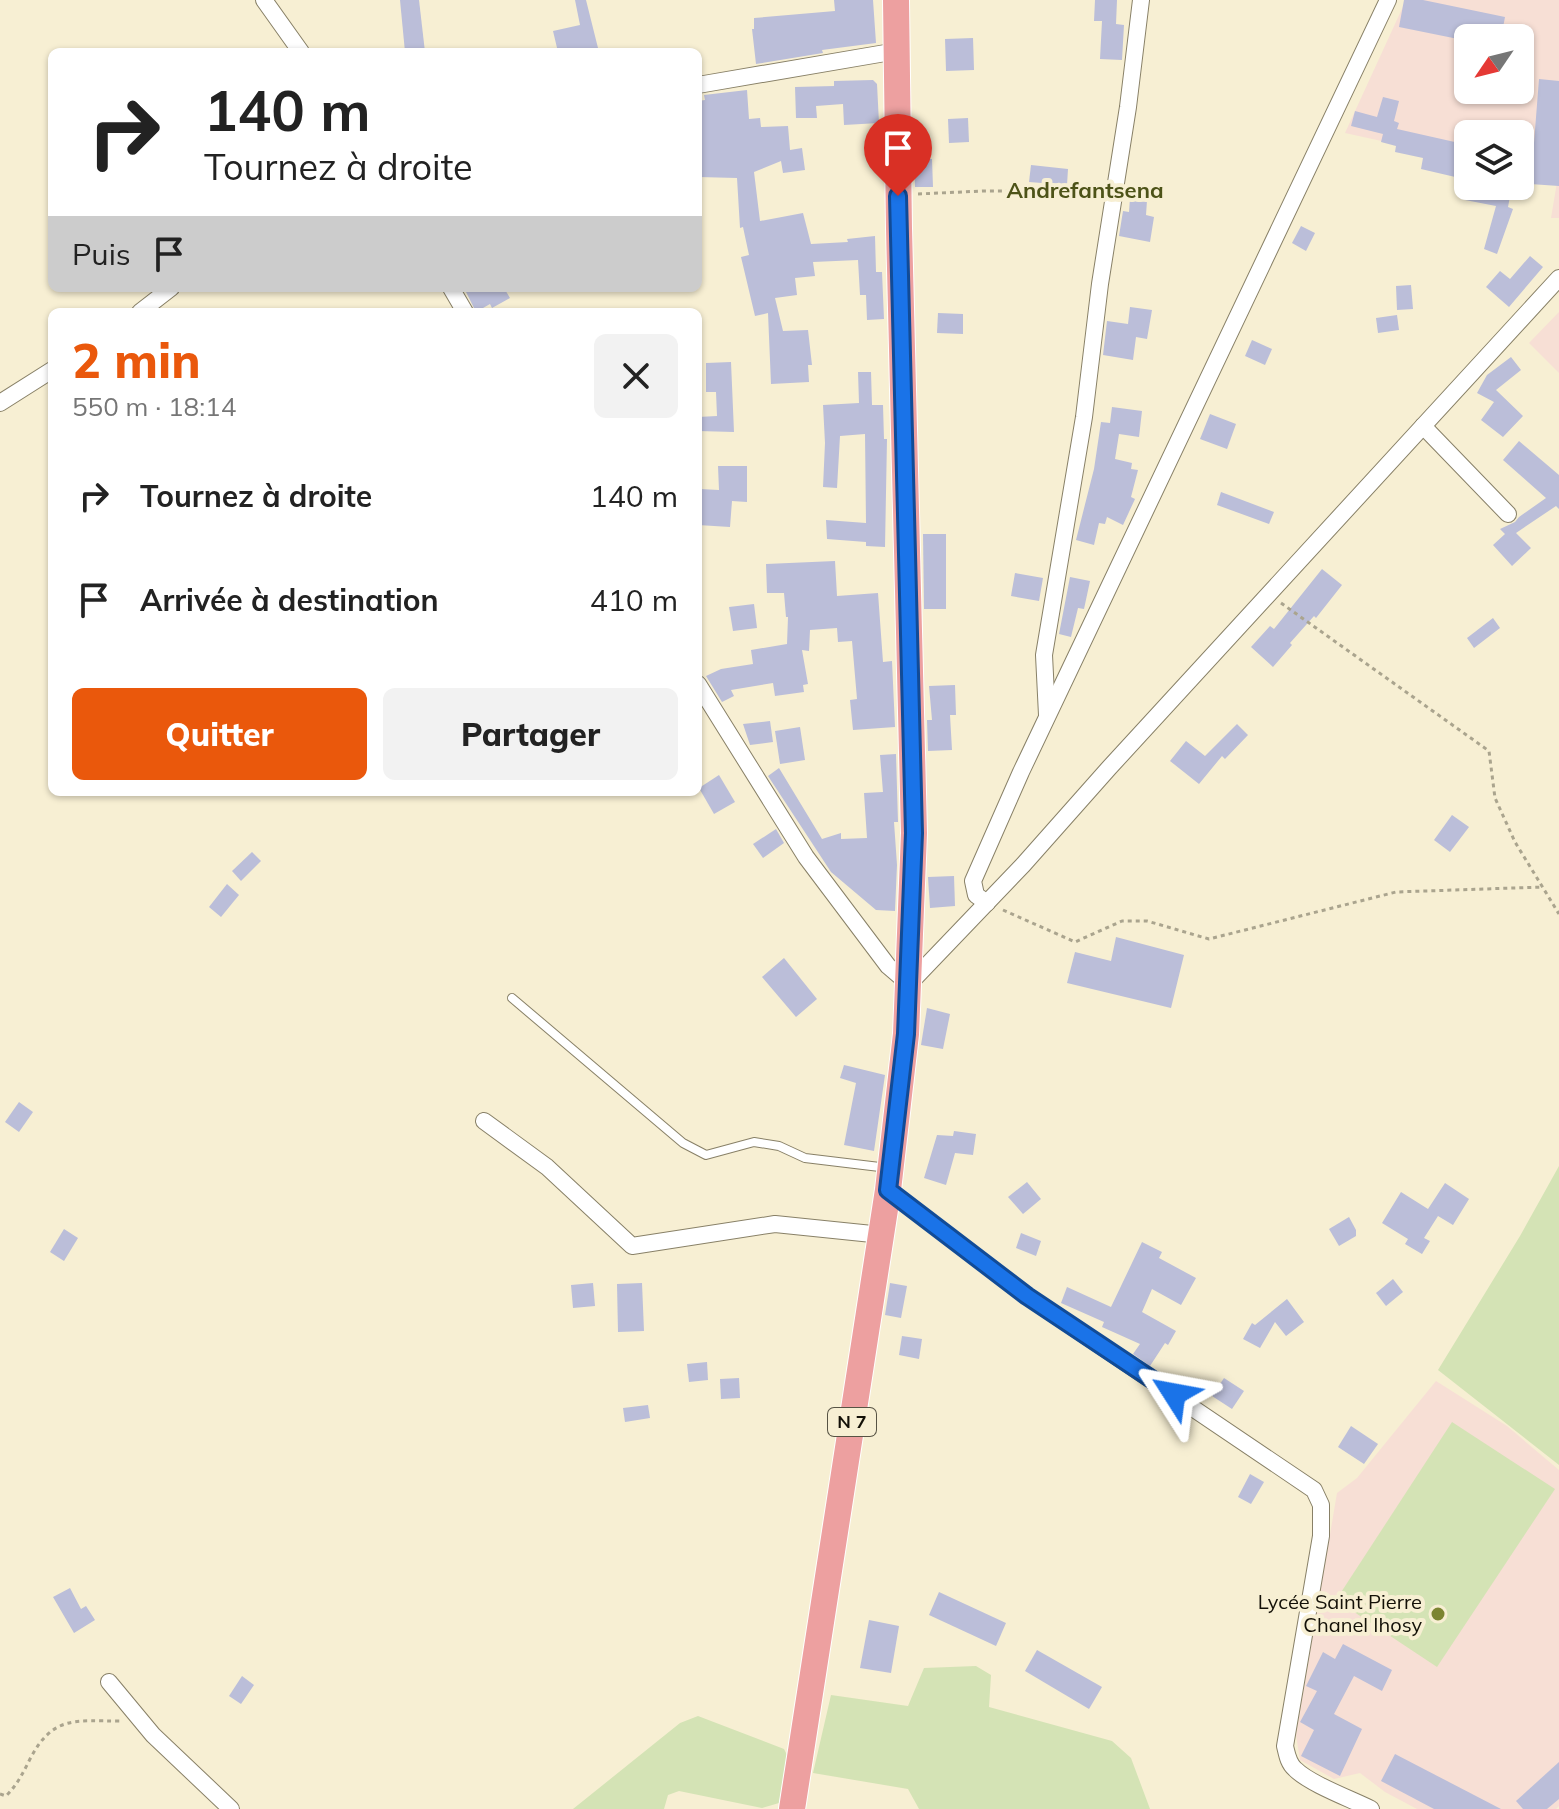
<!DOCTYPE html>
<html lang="fr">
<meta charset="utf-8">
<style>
:root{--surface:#fff;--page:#f2f2f2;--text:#222;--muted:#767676;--accent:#ea580c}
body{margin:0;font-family:Mulish,sans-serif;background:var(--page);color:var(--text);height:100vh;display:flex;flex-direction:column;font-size:30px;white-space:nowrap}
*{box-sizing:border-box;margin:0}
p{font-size:26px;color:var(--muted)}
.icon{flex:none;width:44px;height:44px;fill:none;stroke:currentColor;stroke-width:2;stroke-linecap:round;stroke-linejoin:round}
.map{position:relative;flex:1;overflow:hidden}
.side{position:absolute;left:48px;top:308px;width:654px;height:488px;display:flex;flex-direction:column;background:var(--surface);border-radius:12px;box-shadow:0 2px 6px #0004}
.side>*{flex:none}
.top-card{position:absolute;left:48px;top:48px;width:654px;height:244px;border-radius:12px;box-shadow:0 2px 6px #0004;background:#fff;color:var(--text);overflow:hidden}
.needle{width:52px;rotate:235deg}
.controls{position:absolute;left:1454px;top:24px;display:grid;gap:16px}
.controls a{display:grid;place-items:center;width:80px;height:80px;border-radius:12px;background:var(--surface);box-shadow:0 2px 6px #0004;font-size:40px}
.pin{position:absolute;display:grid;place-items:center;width:68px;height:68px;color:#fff;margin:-82px -34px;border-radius:50% 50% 50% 0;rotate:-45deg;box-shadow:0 0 8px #0007}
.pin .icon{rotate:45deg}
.me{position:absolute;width:88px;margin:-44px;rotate:304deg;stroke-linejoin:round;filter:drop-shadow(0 0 6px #0008)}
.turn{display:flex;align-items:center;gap:28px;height:168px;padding:0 24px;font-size:36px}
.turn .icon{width:104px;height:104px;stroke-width:2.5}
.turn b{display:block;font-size:56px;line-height:68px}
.then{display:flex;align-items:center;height:76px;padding:0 24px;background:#0003;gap:16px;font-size:30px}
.round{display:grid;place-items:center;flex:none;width:84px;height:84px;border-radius:12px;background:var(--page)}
.headline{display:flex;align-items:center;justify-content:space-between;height:136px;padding:0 24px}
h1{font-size:48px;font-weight:800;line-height:60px;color:var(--accent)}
.button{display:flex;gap:16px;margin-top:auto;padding:16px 24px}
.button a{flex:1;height:92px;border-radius:12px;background:var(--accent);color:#fff;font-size:32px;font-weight:800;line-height:92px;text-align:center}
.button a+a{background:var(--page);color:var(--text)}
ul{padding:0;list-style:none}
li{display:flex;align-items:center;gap:24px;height:104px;padding:0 24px}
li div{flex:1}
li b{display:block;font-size:30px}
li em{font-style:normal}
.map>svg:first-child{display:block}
</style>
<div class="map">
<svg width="1559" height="1809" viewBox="0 0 1559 1809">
<rect width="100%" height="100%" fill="#f7efd3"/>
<g fill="#f7dfd5" fill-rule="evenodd">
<path d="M1406,0h153v218h-8l6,-36 -37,-9v-39h-52v26l-123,-27zM1468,38h52v52h-52z"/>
<polygon points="1559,312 1559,373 1529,343"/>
<polygon points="1436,1381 1507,1426 1559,1470 1559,1806 1556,1809 1417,1809 1385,1792 1360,1773 1334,1779 1300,1760 1296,1735 1337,1493 1357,1478"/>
</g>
<g fill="#d4e3b5">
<polygon points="1559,1166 1559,1465 1438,1370 1520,1236"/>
<polygon points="1452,1422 1555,1489 1437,1667 1336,1600"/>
<polygon points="976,1666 991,1675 989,1707 1112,1741 1131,1758 1150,1809 919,1809 908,1789 813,1773 831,1695 908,1706 924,1668"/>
<polygon points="698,1716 784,1749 788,1757 779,1803 762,1808 679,1791 668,1795 664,1809 573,1809 680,1723"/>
</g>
<g fill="#bbbed9">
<polygon points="400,0 419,0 425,52 405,52"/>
<polygon points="575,0 586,0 599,52 558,52 553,31 580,25"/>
<polygon points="834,0 873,0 876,43 822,50 823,53 756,64 752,29 754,29 754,18 835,11"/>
<polygon points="1095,0 1117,0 1116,24 1124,25 1122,60 1100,59 1102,21 1094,21"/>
<polygon points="1404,0 1423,0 1505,17 1501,38 1468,38 1468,41 1399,27"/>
<polygon points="973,38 974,70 946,71 945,39"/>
<polygon points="1539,79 1559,81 1559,186 1530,184 1532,156 1520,153 1520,140 1534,143"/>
<polygon points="873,80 877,84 879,123 844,125 843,104 816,106 817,118 796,118 795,87 834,86 834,81"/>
<polygon points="747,90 749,119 760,118 761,127 788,126 790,150 802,148 805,170 783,173 781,161 754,172 760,221 803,213 811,244 848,242 847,239 875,236 876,272 882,272 884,319 867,320 866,295 860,295 858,260 813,262 815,276 795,278 797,295 775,298 783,331 808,330 812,365 808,365 809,382 771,384 768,313 755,316 741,257 749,255 743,227 740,228 737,178 698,177 698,101 705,100 704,95"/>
<polygon points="1383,97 1399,101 1394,121 1399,123 1397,129 1468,145 1468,180 1421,169 1423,158 1395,152 1396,146 1381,142 1383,134 1351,126 1355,111 1377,117"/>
<polygon points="968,118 969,142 949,143 948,119"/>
<polygon points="914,159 932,159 933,187 915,187"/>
<polygon points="1031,165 1068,169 1067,185 1029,182"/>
<polygon points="1131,184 1148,186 1146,215 1154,217 1150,242 1119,236 1123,211 1129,212"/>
<polygon points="1467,186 1512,186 1508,207 1513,209 1497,254 1484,249 1496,206 1465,200"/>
<polygon points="1301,226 1315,233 1306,251 1292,243"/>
<polygon points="1530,256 1543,267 1509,307 1486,287 1500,271 1510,279"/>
<polygon points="1411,285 1413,309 1397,310 1396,286"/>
<polygon points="464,288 504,288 510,298 492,308 490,304 476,312"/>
<polygon points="1130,307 1152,310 1147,339 1136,337 1133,360 1103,355 1107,321 1128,324"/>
<polygon points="938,313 963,314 963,334 937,333"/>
<polygon points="1397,315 1399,330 1378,333 1376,318"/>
<polygon points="1252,340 1272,349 1265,365 1245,356"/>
<polygon points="1511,357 1521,370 1496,390 1523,416 1503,437 1481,420 1494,402 1477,393 1487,375"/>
<polygon points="731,362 734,432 698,431 698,417 717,416 716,392 706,392 706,363"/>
<polygon points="858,372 871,372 872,405 883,405 884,439 887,439 885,547 866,546 866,542 827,539 826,520 866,523 865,434 840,436 837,488 823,487 825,443 823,405 859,403"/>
<polygon points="1112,407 1142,411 1139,437 1119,434 1115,459 1132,463 1131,469 1138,470 1131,497 1135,499 1123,525 1107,517 1105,524 1099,523 1094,545 1076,540 1094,469 1101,422 1110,423"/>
<polygon points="1210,414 1236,424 1227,449 1200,439"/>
<polygon points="1519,441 1559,475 1559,509 1556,506 1516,533 1531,548 1512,566 1493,545 1505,534 1500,529 1515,522 1519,517 1546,498 1503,460"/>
<polygon points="718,466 747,466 747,502 732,501 730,527 698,525 700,489 719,490"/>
<polygon points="1221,492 1274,512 1269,524 1217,505"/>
<polygon points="923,534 946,534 946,609 924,609"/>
<polygon points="835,561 837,596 878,593 883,662 892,661 895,727 853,730 850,700 857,699 852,641 838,642 837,628 810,630 809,651 802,650 808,684 803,685 804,692 775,696 773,683 731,690 734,696 722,702 706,676 721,669 753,664 751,650 787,644 788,617 786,617 784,593 767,593 766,564"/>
<polygon points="1322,569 1342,585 1316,618 1314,616 1290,643 1292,645 1273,667 1251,647 1270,626 1274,629"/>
<polygon points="1015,573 1043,578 1039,601 1011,596"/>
<polygon points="1070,577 1090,581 1084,609 1078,608 1071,637 1059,634"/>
<polygon points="754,604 757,628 733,631 729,607"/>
<polygon points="1493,618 1500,628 1474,648 1467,638"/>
<polygon points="955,685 956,715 950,715 952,750 928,751 927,720 932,720 929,686"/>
<polygon points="770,721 773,742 750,745 743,724"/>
<polygon points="1237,724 1248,735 1225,759 1222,756 1199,784 1170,761 1186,741 1205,756"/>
<polygon points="800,727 805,760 780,764 775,731"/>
<polygon points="896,754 898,822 894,822 897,865 895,911 876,910 831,872 768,776 779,768 822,839 841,833 841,839 867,838 864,793 883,792 880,755"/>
<polygon points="719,775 735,802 714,814 699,788"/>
<polygon points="1452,815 1469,827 1450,852 1434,840"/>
<polygon points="776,829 784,843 763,858 753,844"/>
<polygon points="252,852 261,861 241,881 232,871"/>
<polygon points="954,876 955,906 930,908 928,877"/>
<polygon points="227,884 239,895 221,917 209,907"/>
<polygon points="1116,937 1184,955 1171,1008 1067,983 1075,952 1111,961"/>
<polygon points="784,958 817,999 796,1017 762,977"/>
<polygon points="927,1008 950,1014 943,1049 921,1045"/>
<polygon points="844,1065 885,1075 874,1151 844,1145 856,1083 840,1078"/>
<polygon points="19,1102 33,1112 19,1132 5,1122"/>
<polygon points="954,1131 976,1134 973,1155 955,1153 946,1185 924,1178 937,1135 953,1136"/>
<polygon points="1027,1182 1041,1199 1023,1214 1008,1197"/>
<polygon points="1445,1183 1469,1199 1453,1225 1438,1216 1424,1238 1430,1241 1422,1254 1405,1244 1408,1239 1382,1223 1401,1192 1428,1209"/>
<polygon points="1349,1217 1356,1230 1356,1236 1339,1246 1329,1229"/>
<polygon points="64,1229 78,1238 64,1261 50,1252"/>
<polygon points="1021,1233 1041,1241 1036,1256 1016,1248"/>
<polygon points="1142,1242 1162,1252 1159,1258 1196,1278 1181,1305 1152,1289 1142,1312 1176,1331 1168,1345 1165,1343 1150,1366 1133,1354 1140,1344 1102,1327 1104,1322 1061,1303 1067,1287 1111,1307"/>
<polygon points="1393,1279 1403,1292 1386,1306 1376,1293"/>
<polygon points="593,1283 595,1306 573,1308 571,1285"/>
<polygon points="642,1283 644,1331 618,1332 617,1284"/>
<polygon points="890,1283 907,1286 901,1318 885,1315"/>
<polygon points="1287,1299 1304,1322 1286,1336 1275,1322 1260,1348 1243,1339 1252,1323 1255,1325"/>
<polygon points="902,1336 922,1339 919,1359 899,1355"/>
<polygon points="707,1362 708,1380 689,1382 687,1364"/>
<polygon points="739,1378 740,1398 721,1399 720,1379"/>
<polygon points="1224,1378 1244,1391 1232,1409 1212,1396"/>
<polygon points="648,1405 650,1418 625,1422 623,1408"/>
<polygon points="1351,1426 1378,1444 1364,1464 1338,1447"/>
<polygon points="1250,1474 1264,1482 1251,1504 1238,1497"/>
<polygon points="70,1588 81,1609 86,1606 95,1620 74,1633 53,1597"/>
<polygon points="939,1592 1006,1623 996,1646 929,1615"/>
<polygon points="869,1620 899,1626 891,1673 860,1668"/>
<polygon points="1343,1644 1392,1670 1382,1691 1354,1676 1334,1714 1362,1729 1340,1776 1301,1756 1314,1730 1300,1722 1317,1691 1306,1686 1323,1652 1335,1659"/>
<polygon points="1037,1650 1102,1687 1089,1709 1025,1671"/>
<polygon points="242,1676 254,1685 241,1704 229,1696"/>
<polygon points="1395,1754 1501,1809 1434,1809 1381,1781"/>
<polygon points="1559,1762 1559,1799 1547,1809 1523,1809 1516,1801"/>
</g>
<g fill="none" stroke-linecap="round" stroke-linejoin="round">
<g stroke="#888067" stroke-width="10">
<polyline id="service" points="512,998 683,1143 706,1155 754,1142 779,1146 805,1158 888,1168"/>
</g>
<g stroke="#888067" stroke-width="18">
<g id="minor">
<polyline points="264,0 301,52"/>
<polyline points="698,85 897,51"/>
<polyline points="451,288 465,312"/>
<polyline points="140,312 171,288"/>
<polyline points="0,403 52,370"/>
<polyline points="1423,426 1508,514"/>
<polyline points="698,684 806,857 888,966 909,984 1023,865 1109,768 1559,278"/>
<polyline points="1047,715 1044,655 1084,417 1100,284 1128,107 1141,0"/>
<polyline points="987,903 976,895 973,881 1021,772 1388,0"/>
<polyline points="484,1121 547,1167 632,1246 775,1224 882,1235"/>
<path d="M888,1190l139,106 287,194 7,15v31l-36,210c2,8 3,17 10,23 15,15 56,30 76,40"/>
<polyline points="109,1682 153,1735 231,1809"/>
</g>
</g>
<g stroke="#fff" stroke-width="28">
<polyline id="primary" points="792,1809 888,1190 906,1034 914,833 899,228 896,0"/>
</g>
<g stroke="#aaa48e" stroke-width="3" stroke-dasharray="4 4" stroke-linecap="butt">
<polyline points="918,194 982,191 1098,191"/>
<polyline points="1281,603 1489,751 1495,798 1515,842 1559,914"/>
<polyline points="1003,910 1075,942 1122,921 1147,921 1209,939 1396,892 1543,887"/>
<path d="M0,1794l6,2c11,-11 17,-23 24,-37 23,-44 45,-38 90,-38"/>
</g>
<use href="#service" stroke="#fff" stroke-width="8"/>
<use href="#minor" stroke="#fff" stroke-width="16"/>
<use href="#primary" stroke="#eda0a0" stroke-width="26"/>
</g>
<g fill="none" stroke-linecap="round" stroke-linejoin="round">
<g stroke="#114b97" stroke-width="20">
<polyline id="route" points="898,196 914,833 906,1034 888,1190 1027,1296 1174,1394"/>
</g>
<use href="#route" stroke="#1a73e8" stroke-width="14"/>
</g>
<circle fill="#7c8531" stroke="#f7efd3" stroke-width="3" cx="1438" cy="1614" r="8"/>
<g text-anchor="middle" stroke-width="8" stroke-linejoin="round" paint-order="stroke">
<rect fill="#f7efd3" stroke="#575344" stroke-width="2" x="828" y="1408" width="48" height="28" rx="6"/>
<g font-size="18" font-weight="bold" fill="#131007">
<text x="852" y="1428">N 7</text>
</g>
<g font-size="20" fill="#131007" stroke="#f7efd3" text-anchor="end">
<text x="1422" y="1609">Lycée Saint Pierre<tspan x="1422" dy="23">Chanel Ihosy</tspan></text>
</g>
<g font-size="22" font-weight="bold" fill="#4d5318" stroke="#f7efd3">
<text x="1085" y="198">Andrefantsena</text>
</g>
</g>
</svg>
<div class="controls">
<a><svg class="needle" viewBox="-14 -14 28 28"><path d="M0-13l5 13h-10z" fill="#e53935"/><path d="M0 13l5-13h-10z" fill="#767676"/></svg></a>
<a><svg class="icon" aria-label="layers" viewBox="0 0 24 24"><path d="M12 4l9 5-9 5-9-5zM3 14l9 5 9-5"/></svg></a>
</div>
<div class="pin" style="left:898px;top:196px;background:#d93025"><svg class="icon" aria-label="arrive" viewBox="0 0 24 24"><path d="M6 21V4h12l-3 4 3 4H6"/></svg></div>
<svg class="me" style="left:1174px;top:1394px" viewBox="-20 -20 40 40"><path d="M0-17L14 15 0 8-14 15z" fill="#1a73e8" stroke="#fff" stroke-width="4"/></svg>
<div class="top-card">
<div class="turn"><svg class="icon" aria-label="right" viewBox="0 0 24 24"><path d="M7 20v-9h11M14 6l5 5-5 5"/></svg><div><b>140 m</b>Tournez à droite</div></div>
<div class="then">Puis<svg class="icon" aria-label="arrive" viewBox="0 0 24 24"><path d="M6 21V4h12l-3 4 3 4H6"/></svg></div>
</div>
<section class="side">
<div class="headline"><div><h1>2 min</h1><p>550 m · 18:14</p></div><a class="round"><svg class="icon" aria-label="close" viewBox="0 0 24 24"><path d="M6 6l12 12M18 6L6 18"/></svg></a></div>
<ul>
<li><svg class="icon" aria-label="right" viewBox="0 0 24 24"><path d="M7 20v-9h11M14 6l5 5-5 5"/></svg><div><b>Tournez à droite</b></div><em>140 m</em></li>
<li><svg class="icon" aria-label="arrive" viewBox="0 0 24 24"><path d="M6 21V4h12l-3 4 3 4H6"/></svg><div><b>Arrivée à destination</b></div><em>410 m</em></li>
</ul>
<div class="button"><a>Quitter</a><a>Partager</a></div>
</section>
</div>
